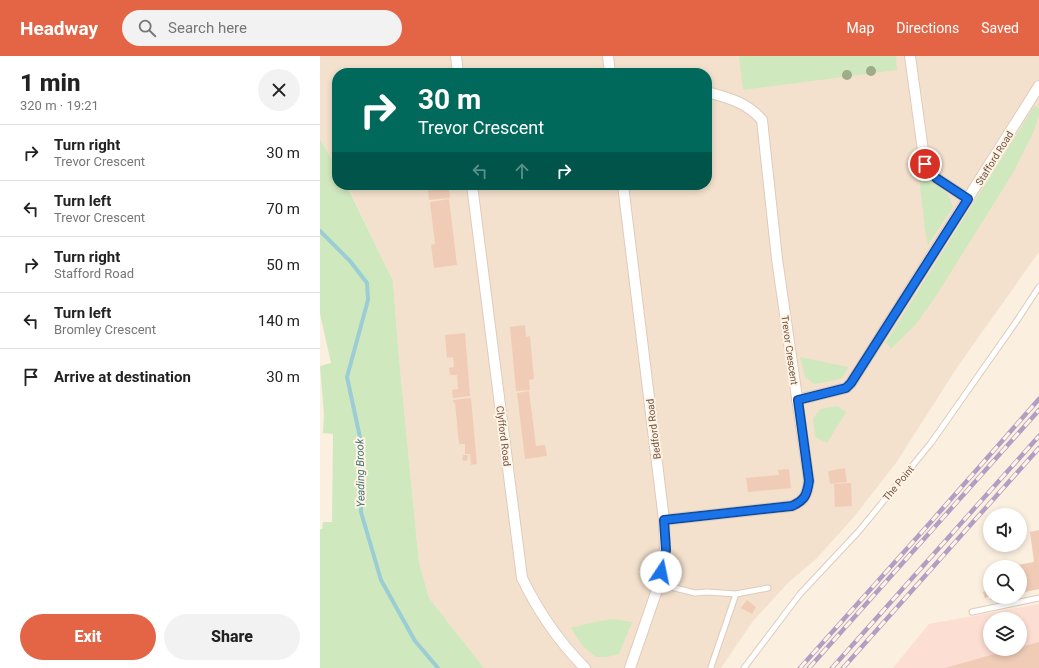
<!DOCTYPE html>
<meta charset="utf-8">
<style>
:root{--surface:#fff;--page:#f2f2f2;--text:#222;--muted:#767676;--line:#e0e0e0;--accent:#e36545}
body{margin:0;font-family:Roboto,sans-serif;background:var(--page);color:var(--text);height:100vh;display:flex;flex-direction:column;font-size:15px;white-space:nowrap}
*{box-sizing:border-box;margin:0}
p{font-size:13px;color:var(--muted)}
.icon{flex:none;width:22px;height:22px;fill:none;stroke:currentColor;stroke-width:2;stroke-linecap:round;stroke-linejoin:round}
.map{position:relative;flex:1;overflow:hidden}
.drawer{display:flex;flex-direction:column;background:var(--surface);width:320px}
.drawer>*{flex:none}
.banner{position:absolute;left:12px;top:12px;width:380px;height:122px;border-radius:16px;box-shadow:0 2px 6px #0003;background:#00695c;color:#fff;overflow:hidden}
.fabs{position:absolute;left:663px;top:452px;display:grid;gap:8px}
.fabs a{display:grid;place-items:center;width:44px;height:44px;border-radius:50%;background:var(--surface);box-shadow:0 2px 6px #0003;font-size:20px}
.pin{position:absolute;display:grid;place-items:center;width:34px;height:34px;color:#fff;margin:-17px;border:2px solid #fff;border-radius:50%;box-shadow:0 1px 4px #0007}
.me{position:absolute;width:44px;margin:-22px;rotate:11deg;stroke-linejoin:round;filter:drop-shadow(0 0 3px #0008)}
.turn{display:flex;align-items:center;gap:14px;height:84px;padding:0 20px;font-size:18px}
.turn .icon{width:52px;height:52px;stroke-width:2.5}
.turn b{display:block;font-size:28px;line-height:34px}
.lanes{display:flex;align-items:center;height:38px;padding:0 20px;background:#0003;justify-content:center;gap:20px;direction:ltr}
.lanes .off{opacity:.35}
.round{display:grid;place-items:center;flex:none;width:42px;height:42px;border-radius:21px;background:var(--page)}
.summary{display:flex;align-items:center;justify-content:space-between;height:68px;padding:0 20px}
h1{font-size:24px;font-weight:800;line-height:30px}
.primary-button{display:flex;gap:8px;margin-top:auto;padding:8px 20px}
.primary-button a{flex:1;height:46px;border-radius:24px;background:var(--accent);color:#fff;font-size:16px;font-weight:800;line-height:46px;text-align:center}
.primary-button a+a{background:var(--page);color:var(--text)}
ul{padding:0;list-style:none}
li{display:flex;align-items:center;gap:12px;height:56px;padding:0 20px;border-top:1px solid var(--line)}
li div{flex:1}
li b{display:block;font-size:15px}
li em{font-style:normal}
header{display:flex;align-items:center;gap:24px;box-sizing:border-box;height:56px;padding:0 20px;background:var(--accent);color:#fff}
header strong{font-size:19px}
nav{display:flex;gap:22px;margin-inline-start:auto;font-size:14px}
.search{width:280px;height:36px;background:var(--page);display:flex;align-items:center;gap:10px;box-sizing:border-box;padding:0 14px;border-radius:22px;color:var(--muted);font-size:15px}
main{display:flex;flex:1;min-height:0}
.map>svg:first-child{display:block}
</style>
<header>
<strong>Headway</strong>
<div class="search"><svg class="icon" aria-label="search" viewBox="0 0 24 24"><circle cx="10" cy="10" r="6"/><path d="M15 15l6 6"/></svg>Search here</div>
<nav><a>Map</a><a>Directions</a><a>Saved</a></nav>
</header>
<main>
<section class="drawer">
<div class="summary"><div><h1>1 min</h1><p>320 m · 19:21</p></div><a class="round"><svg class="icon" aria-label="close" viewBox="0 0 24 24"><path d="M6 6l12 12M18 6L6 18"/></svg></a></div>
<ul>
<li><svg class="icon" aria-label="right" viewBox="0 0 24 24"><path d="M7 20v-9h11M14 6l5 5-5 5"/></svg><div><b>Turn right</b><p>Trevor Crescent</p></div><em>30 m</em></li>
<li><svg class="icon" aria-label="left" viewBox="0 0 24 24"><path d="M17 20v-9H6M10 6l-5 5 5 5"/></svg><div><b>Turn left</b><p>Trevor Crescent</p></div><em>70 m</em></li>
<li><svg class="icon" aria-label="right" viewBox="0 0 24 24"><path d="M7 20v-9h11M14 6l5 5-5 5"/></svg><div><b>Turn right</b><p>Stafford Road</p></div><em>50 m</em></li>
<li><svg class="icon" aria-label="left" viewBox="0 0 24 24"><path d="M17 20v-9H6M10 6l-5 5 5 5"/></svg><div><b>Turn left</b><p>Bromley Crescent</p></div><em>140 m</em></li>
<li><svg class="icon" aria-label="arrive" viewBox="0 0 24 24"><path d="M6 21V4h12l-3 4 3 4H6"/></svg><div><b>Arrive at destination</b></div><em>30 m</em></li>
</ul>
<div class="primary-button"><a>Exit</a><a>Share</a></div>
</section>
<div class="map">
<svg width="719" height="612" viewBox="0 0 719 612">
<rect width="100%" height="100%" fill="#fbefdf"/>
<polygon fill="#f3e1cd" points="0,0 719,0 719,196 638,310 576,407 533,462 497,502 468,527 433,565 401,612 164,612 109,542 99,506 79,302 73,225 27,129 387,129 387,17 17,17 17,112 0,83"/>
<path fill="#fcded2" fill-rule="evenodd" d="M719,548v64h-146l36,-44zM670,563h30v30h-30z"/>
<g fill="#d0e8be">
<polygon points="419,0 576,0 577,14 423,34"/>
<polygon points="715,49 719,52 719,59 714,75 693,117 616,240 596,268 571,293 566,286"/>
<polygon points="0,83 17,112 17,129 27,130 73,225 79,302 99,506 109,542 164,612 0,612 0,473 2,473 3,466 12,466 13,378 3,377 4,358 0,310 11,307 0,258"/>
<path d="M598,113c13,10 32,21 35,38l-25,38 -3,-16z"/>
<polygon points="480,301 528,311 522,322 512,325 494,328 485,321"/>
<polygon points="517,350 526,356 507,387 495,381 493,363 500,353"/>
<polygon points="293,563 312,566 299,598 287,601 276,601 262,589 251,572 274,566"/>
</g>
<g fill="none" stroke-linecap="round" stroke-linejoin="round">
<polyline stroke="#9bcdd5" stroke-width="4" points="0,175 30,205 47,227 48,244 27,321 41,386 41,456 61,524 95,585 118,612"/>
</g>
<g fill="#f0ccb7">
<polygon points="112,129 128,129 130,142 109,144 108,133 113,132"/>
<polygon points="129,143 137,209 114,212 111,189 115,188 110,146"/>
<polygon points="205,269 206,281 210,280 214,323 209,324 210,334 196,335 190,271"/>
<polygon points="145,277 150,340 133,342 132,334 138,333 137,319 130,319 129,312 134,311 133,301 127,302 125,279"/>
<polygon points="209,335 216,390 225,389 227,400 205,403 197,337"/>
<polygon points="151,342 157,408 151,409 150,398 145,398 145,388 139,388 135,347 134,348 133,344"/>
<polygon points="143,399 148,399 147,405 142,404"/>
<polygon points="525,412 527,426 510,428 508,415"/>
<polygon points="469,413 471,432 428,436 426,422 459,419 458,414"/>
<polygon points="531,427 532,450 515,451 514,428"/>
<polygon points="719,474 719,533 700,537 700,511 692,510 714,506 710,476"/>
<polygon points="670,525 670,540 665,542 663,536 668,534 665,526"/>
<polygon points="670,541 683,541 683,542 671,544"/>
<polygon points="427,544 436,551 432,558 421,552"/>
<polygon points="719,586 719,612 625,612 692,593 700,593 700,591"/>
</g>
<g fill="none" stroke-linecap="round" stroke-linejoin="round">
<g stroke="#dfcbbb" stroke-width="7">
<g id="service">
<polyline points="339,528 375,537 387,536 416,538 448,532"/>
<polyline points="652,556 719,542"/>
<polyline points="391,611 416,538"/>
<polyline points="424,612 480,538 539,475 611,387 696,266 719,231"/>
</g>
</g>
<g stroke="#dfcbbb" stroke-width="12">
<g id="minor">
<polyline points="136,0 138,17"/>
<polyline points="288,0 290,17"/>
<polyline points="590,0 605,109 616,122 648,143"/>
<path d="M152,129l50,393c16,33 37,64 63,90"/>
<polyline points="303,129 344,464 345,493 339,528 310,612"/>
<polyline points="477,344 526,332 531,327 719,30"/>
<path d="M344,464l128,-14c13,-6 15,-11 17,-25l-32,-222 -15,-139c-16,-18 -33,-22 -55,-28"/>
</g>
</g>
<use href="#service" stroke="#fff" stroke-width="5"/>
<use href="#minor" stroke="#fff" stroke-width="10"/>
<g stroke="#b19fc3" stroke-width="4.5">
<g id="rail">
<polyline points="480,612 609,468 719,343"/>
<polyline points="489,612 719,354"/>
<polyline points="512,612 719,380"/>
<polyline points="523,612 719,392"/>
</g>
</g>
<use href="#rail" stroke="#fff4e4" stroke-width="3" stroke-dasharray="9" stroke-linecap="butt"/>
</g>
<g fill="#9eac88">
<circle cx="551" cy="15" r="5"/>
<circle cx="527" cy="19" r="5"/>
</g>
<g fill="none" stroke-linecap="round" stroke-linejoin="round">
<g stroke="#114b97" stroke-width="10">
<path id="route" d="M341,516l5,-22 -2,-30 128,-14c13,-6 15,-11 17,-25l-11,-81 48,-12 5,-5 117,-184 -32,-21 -11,-14"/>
</g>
<use href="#route" stroke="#1a73e8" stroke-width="7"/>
</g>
<g text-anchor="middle" stroke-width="4" stroke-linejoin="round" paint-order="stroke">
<g font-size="10" fill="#705548" stroke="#fff4e4">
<text transform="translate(674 102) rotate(-58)" y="4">Stafford Road</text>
<text transform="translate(470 294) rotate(82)" y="4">Trevor Crescent</text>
<text transform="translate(333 373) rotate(-97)" y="4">Bedford Road</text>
<text transform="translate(184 380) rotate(83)" y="4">Clyfford Road</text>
<text transform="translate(578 427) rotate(-50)" y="4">The Point</text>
</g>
<g font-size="11" font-style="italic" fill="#3f747d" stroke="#fff4e4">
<text transform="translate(40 417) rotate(-91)" y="4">Yeading Brook</text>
</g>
</g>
</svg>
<div class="fabs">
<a><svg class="icon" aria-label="sound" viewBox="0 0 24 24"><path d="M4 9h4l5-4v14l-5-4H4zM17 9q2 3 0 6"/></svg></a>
<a><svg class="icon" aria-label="search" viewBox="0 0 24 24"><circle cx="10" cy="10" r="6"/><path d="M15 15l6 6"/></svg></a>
<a><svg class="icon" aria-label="layers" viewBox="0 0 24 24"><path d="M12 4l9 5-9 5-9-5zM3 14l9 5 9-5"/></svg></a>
</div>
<div class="pin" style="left:605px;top:108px;background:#d93025"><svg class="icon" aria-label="arrive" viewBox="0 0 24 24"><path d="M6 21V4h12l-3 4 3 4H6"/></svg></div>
<svg class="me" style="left:341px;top:516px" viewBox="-20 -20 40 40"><circle r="19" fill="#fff"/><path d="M0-13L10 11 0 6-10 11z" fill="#1a73e8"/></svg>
<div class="banner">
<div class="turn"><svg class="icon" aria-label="right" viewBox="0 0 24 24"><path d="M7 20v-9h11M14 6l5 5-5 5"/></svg><div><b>30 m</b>Trevor Crescent</div></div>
<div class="lanes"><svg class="icon off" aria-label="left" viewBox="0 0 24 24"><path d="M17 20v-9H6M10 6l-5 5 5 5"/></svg><svg class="icon off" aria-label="ahead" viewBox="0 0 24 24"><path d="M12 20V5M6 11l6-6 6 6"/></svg><svg class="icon" aria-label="right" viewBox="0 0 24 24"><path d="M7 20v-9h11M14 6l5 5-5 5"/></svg></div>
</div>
</div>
</main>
